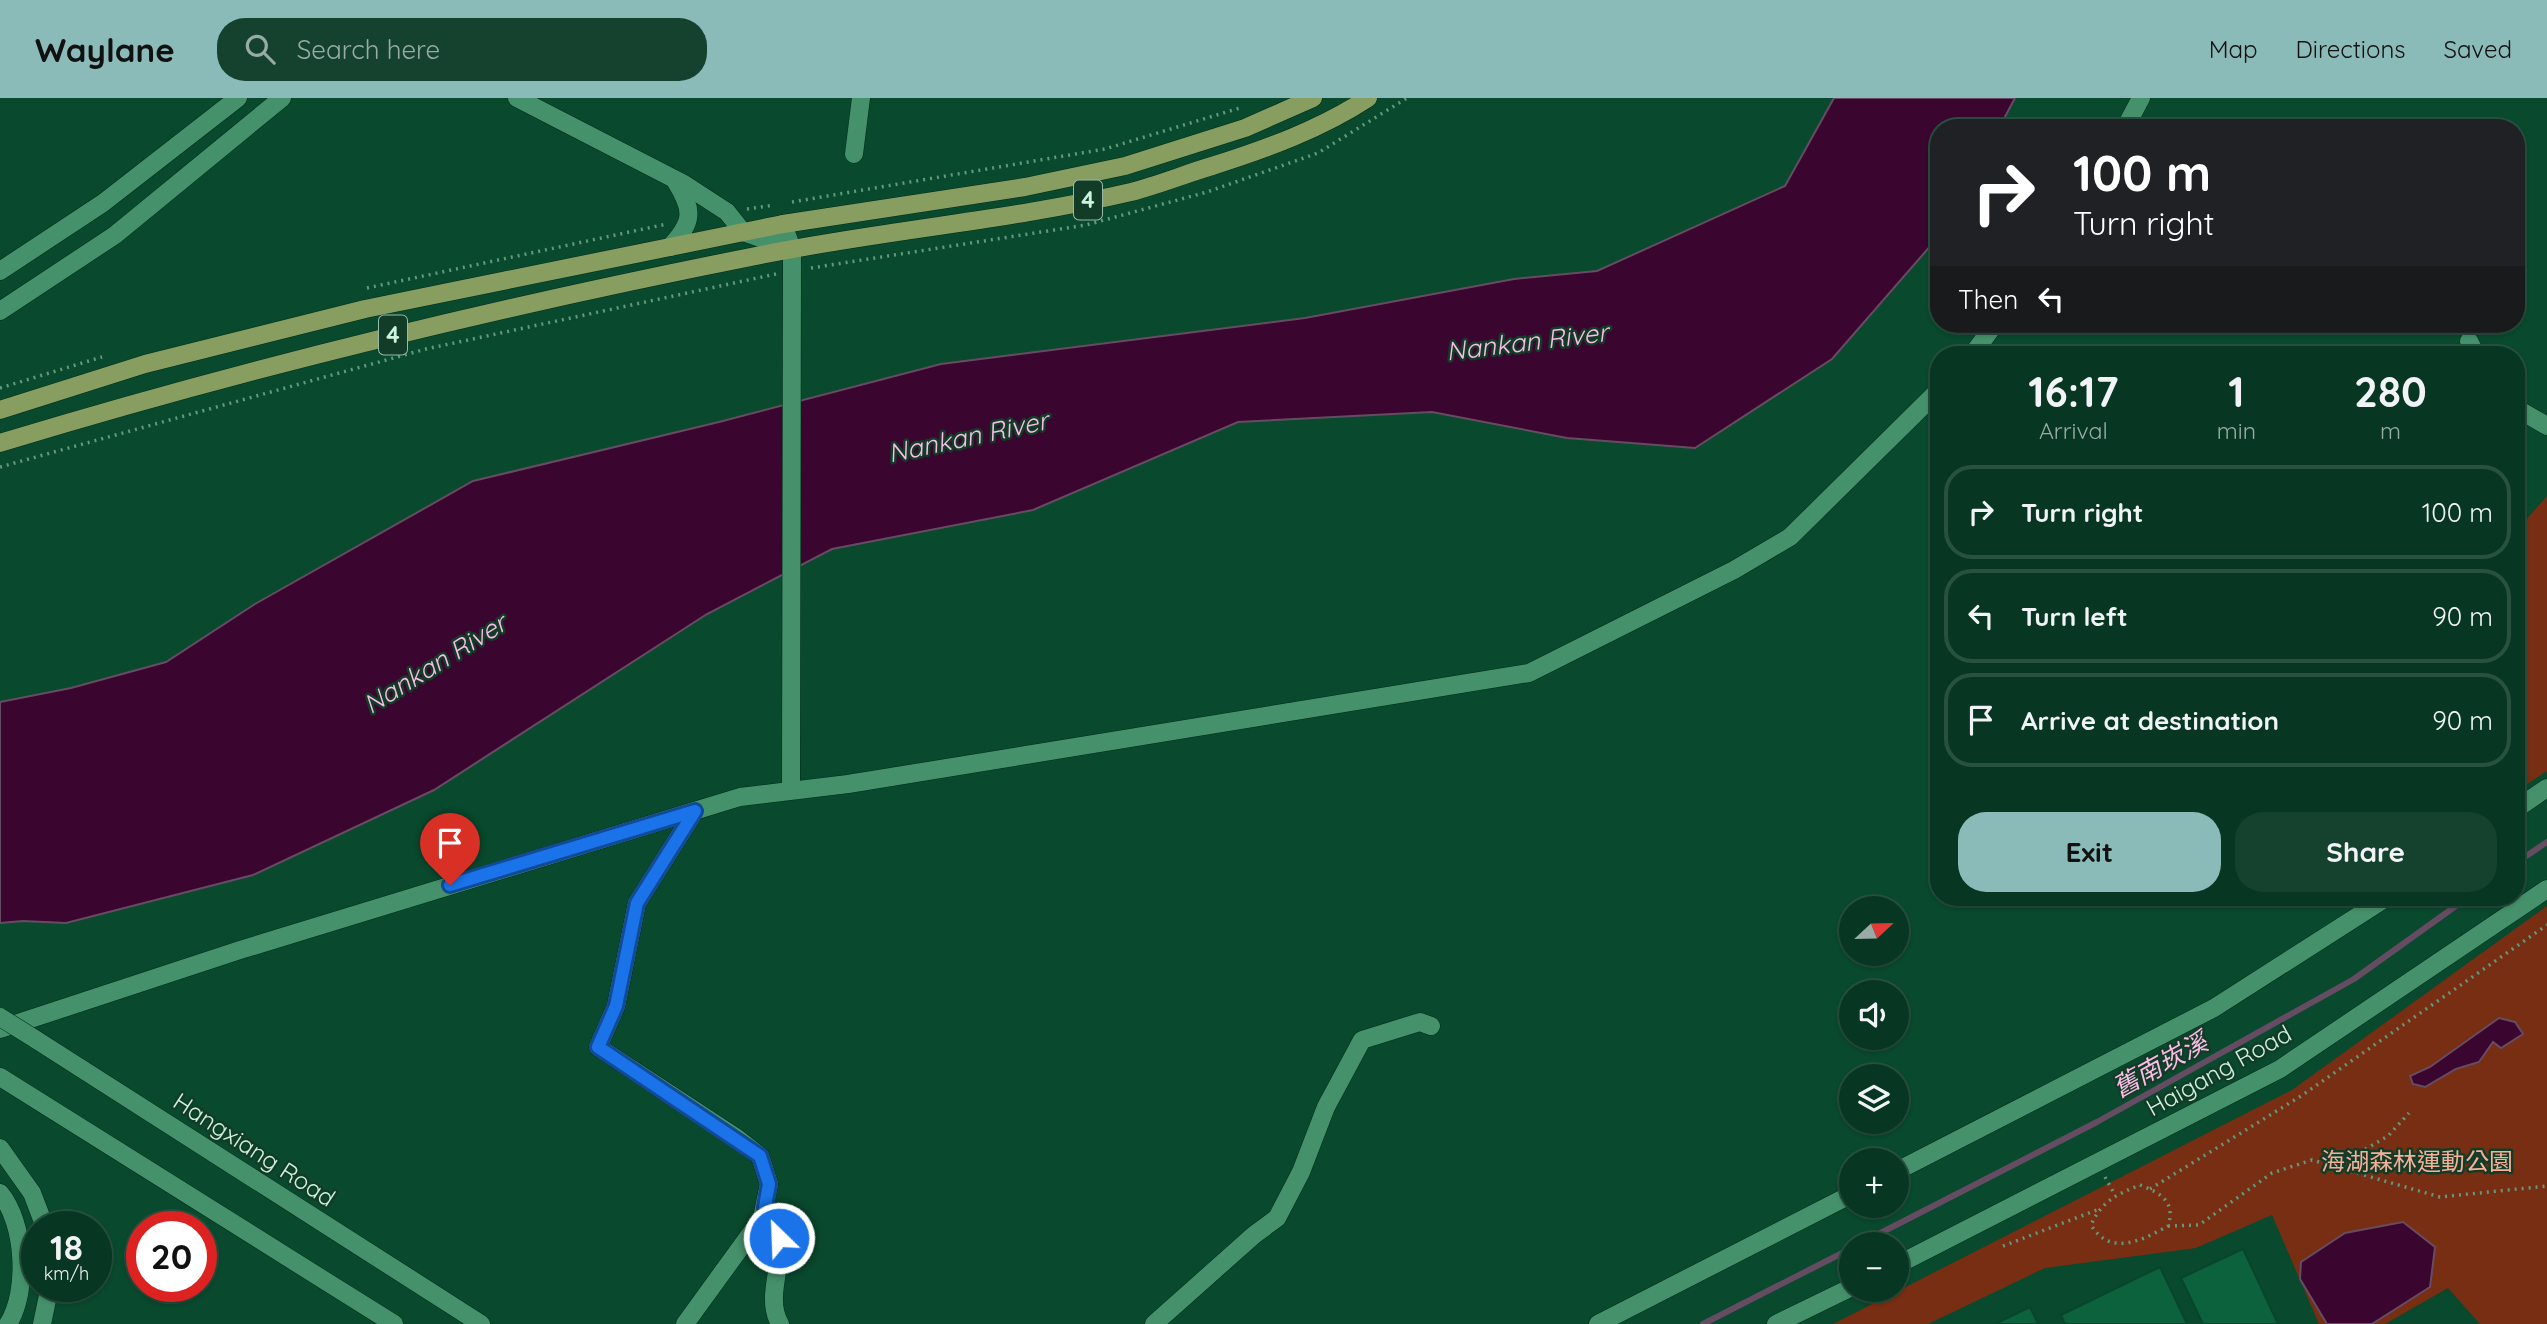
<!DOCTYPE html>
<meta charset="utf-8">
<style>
:root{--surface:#073722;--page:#15422f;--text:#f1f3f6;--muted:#98aca5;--line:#285140;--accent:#8bbbb9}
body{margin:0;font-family:Quicksand,"Noto Sans TC",sans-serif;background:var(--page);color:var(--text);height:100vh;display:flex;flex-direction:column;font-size:26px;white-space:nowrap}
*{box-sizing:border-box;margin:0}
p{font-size:23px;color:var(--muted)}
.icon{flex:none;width:38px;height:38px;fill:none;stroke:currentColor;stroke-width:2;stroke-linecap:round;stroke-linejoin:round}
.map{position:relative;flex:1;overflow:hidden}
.side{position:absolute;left:1930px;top:248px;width:595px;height:560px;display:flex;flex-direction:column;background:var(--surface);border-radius:28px;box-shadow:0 2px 5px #0004,0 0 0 2px var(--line)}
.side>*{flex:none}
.top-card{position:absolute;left:1930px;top:21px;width:595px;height:214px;border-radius:28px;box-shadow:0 2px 5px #0004,0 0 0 2px var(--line);background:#202124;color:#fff;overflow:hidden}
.needle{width:46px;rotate:68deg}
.controls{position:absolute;left:1839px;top:798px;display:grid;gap:14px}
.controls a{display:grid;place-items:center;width:70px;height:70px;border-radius:50%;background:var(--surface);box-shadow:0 2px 5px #0004,0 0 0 2px var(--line);font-size:35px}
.speed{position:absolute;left:21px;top:1113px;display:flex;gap:14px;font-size:35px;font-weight:700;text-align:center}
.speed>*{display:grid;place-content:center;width:91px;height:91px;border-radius:50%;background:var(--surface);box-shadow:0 2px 5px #0004,0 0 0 2px var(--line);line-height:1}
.speed small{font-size:18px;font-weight:400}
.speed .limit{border:10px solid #d22;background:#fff;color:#111}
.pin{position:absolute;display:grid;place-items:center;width:60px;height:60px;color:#fff;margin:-72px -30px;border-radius:50% 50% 50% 0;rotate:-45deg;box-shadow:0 0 7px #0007}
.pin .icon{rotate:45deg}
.me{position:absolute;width:77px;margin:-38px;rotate:336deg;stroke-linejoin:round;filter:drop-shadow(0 0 5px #0008)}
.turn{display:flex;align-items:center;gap:24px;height:147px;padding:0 28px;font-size:32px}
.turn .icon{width:91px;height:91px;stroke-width:2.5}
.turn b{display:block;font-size:49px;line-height:60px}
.then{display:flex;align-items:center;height:66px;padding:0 28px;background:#0003;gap:14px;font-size:26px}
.eta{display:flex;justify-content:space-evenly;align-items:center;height:119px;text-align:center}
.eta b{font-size:42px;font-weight:700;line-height:49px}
.button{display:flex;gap:14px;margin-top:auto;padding:14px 28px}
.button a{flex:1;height:80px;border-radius:28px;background:var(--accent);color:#111;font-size:28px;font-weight:700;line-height:80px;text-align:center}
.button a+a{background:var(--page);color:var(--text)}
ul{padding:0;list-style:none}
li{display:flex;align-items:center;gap:21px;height:94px;margin:0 14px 10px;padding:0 14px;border:4px solid var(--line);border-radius:28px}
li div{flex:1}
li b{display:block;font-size:26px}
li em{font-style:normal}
header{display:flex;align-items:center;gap:42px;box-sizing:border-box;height:98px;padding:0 35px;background:var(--accent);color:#111}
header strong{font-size:33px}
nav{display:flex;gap:38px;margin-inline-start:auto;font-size:24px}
.search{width:490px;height:63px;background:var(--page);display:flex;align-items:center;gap:18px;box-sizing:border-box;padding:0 24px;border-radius:28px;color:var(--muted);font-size:26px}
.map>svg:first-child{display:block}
</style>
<header>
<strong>Waylane</strong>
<div class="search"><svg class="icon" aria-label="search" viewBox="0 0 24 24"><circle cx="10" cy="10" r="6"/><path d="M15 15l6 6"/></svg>Search here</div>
<nav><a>Map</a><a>Directions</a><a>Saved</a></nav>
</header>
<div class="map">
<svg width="2547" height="1226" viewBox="0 0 2547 1226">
<rect width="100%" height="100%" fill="#09492e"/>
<g fill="#782e13">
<polygon points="2547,398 2547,673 2518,692 2517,432"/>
<polygon points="2547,808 2547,1226 2480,1226 2448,1190 2385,1226 2319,1226 2272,1117 2196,1150 2045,1170 1928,1226 1833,1226 2292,992"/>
</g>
<g fill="#3a052e" stroke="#664c62" stroke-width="2">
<polygon points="1834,0 2015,0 1999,30 1939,30 1939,138 1832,261 1695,350 1567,340 1432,314 1238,324 1033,412 832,451 707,516 434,692 253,777 66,825 23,823 0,825 0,604 71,590 166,564 255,506 473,383 719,324 941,266 1305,220 1514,181 1597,173 1785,88"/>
<polygon points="2499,920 2515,924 2523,936 2501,950 2493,944 2479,964 2456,971 2425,989 2413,986 2410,978 2430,969"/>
<polygon points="2403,1124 2435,1149 2430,1189 2372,1226 2327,1226 2300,1181 2301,1164 2345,1135"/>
</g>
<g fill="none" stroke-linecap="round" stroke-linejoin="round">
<g stroke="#664c62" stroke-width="6">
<polyline points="2516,765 2547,744"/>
<polyline points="1859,1146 2097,1024 2354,881 2467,800"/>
<polyline points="1703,1226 1852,1150"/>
</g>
<g stroke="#012c19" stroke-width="19">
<g id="minor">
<polyline points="517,0 684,86 727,114 743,134 792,151"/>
<polyline points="2125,30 2141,0"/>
<polyline points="854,56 861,0"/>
<polyline points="783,126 792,151 791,692"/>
<path d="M670,149c23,-25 24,-36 6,-65"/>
<polyline points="0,173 103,105 238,0"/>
<polyline points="0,213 115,137 282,0"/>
<polyline points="2469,243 2476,257"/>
<polyline points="1972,257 1995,226"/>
<polyline points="2516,310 2547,328"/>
<polyline points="2516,711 2547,690"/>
<polyline points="0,931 240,852 740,699 848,686 1529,575 1734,472 1790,439 1939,292"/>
<polyline points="35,941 481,1226"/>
<polyline points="0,979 394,1226"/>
<polyline points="0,1050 32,1095 45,1129"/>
<polyline points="1897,1073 2214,910 2386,800"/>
<path d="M0,1095c25,30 29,98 8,131"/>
<path d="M765,1109c4,5 11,11 13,18 10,32 -15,70 2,99"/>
<polyline points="1897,1167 2280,971 2547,791"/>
<polyline points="42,1226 50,1188"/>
<polyline points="685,1226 762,1120 769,1086 760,1058 737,1040 598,949 616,908 637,805 695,713"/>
<polyline points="1154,1226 1254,1137 1277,1120 1301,1074 1326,1009 1362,942 1420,924 1431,928"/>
<polyline points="1598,1226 1852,1096"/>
<polyline points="1776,1226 1852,1189"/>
</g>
</g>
<g stroke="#012c19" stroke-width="19">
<g id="major">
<polyline points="0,312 145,266 365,211 783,126 1025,89 1125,68 1245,30 1313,0"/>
<path d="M0,345c253,-77 507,-138 766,-189 121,-24 245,-34 365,-62 27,-7 54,-18 81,-26 54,-17 109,-37 156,-68"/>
</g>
</g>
<g stroke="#64987f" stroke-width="3.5" stroke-dasharray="2 5" stroke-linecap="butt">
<polyline points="792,104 1105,51 1243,9"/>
<polyline points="747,111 774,107"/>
<polyline points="811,170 1086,127 1207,94 1318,55 1407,0"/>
<polyline points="367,190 667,126"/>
<polyline points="0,290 102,259"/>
<polyline points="0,369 426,251 776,176"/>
<polyline points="2335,1069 2388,1038 2409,1015"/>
<polyline points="2105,1079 2115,1097"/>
<path d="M2140,1087c21,8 36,17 28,41 -25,14 -58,31 -77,-1 10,-23 26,-31 49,-40z"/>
<polyline points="2150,1091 2301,998 2547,827"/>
<polyline points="2168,1128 2199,1127 2272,1075 2312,1062 2440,1099 2547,1088"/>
<polyline points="2003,1148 2097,1112"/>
<polyline points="1866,1199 1881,1192"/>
</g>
<use href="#minor" stroke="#45916b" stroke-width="18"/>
<use href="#major" stroke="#889e60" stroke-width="18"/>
<g stroke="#012c19" stroke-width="19" stroke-linecap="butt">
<polyline id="minor-bridge" points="0,919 35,941"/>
</g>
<use href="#minor-bridge" stroke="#45916b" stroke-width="18"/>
</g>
<polygon fill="#0b5435" points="2181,1180 2278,1226 2202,1226"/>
<g fill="#0d623e" stroke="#09452b" stroke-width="2">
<polygon points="2243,1151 2278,1226 2203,1226 2181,1180"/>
<polygon points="2160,1169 2187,1226 2065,1226 2061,1217"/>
<polygon points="2030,1209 2038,1226 1995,1226"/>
</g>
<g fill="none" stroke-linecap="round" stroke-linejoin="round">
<g stroke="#114b97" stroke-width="18">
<polyline id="route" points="450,787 695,713 637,805 616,908 598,949 760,1058 769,1086 765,1109 778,1125 779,1140"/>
</g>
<use href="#route" stroke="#1a73e8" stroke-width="12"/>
</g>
<g text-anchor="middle" stroke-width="5" stroke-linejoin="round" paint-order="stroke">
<g fill="#133c28" stroke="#96bca7" stroke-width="2">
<rect x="1074" y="82.5" width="28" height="39" rx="5"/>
<rect x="379" y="217.5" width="28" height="39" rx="5"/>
</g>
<g font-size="23" font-weight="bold" fill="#cef3dd">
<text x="1088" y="110">4</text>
<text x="393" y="245">4</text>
</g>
<g font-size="24" fill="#cef3dd" stroke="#133c28">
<text transform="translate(2219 973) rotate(-29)" y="8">Haigang Road</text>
<text transform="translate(254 1052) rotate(33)" y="8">Hangxiang Road</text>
</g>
<g font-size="24" fill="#f6af98" stroke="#133c28">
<text x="2417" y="1072">海湖森林運動公園</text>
</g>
<g font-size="26" font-style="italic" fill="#fbbce6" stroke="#133c28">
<text transform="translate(1527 244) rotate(-7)" y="9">Nankan River</text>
<text transform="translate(968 339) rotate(-12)" y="9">Nankan River</text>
<text transform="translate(435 566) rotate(-32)" y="9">Nankan River</text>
<text transform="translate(2160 967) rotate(-29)" y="9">舊南崁溪</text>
</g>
</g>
</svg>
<div class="controls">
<a><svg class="needle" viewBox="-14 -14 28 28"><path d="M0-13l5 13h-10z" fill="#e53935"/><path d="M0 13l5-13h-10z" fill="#98aca5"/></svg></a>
<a><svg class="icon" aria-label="sound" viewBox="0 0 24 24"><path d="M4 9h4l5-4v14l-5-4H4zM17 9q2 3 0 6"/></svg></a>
<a><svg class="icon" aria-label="layers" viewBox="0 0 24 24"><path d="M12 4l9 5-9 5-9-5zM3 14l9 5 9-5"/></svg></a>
<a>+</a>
<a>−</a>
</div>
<div class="speed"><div>18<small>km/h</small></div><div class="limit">20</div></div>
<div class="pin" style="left:450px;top:787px;background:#d93025"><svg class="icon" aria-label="arrive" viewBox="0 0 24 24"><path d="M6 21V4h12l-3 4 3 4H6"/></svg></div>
<svg class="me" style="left:779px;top:1140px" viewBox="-20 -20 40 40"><circle r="17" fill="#1a73e8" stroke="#fff" stroke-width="3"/><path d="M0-11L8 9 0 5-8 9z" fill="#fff"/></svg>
<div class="top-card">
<div class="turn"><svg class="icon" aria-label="right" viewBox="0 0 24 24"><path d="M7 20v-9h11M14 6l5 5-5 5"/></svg><div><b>100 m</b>Turn right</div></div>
<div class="then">Then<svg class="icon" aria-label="left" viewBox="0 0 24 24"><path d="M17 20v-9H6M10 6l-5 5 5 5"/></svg></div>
</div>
<section class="side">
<div class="eta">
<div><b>16:17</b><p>Arrival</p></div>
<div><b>1</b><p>min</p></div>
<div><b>280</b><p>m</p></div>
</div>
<ul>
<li><svg class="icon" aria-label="right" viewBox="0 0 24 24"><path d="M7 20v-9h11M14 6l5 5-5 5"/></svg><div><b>Turn right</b></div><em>100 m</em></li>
<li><svg class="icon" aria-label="left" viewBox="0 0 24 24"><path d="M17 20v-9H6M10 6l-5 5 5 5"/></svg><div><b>Turn left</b></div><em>90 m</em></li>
<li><svg class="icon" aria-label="arrive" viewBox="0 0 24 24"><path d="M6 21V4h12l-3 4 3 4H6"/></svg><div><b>Arrive at destination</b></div><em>90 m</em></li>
</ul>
<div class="button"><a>Exit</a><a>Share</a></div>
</section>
</div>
